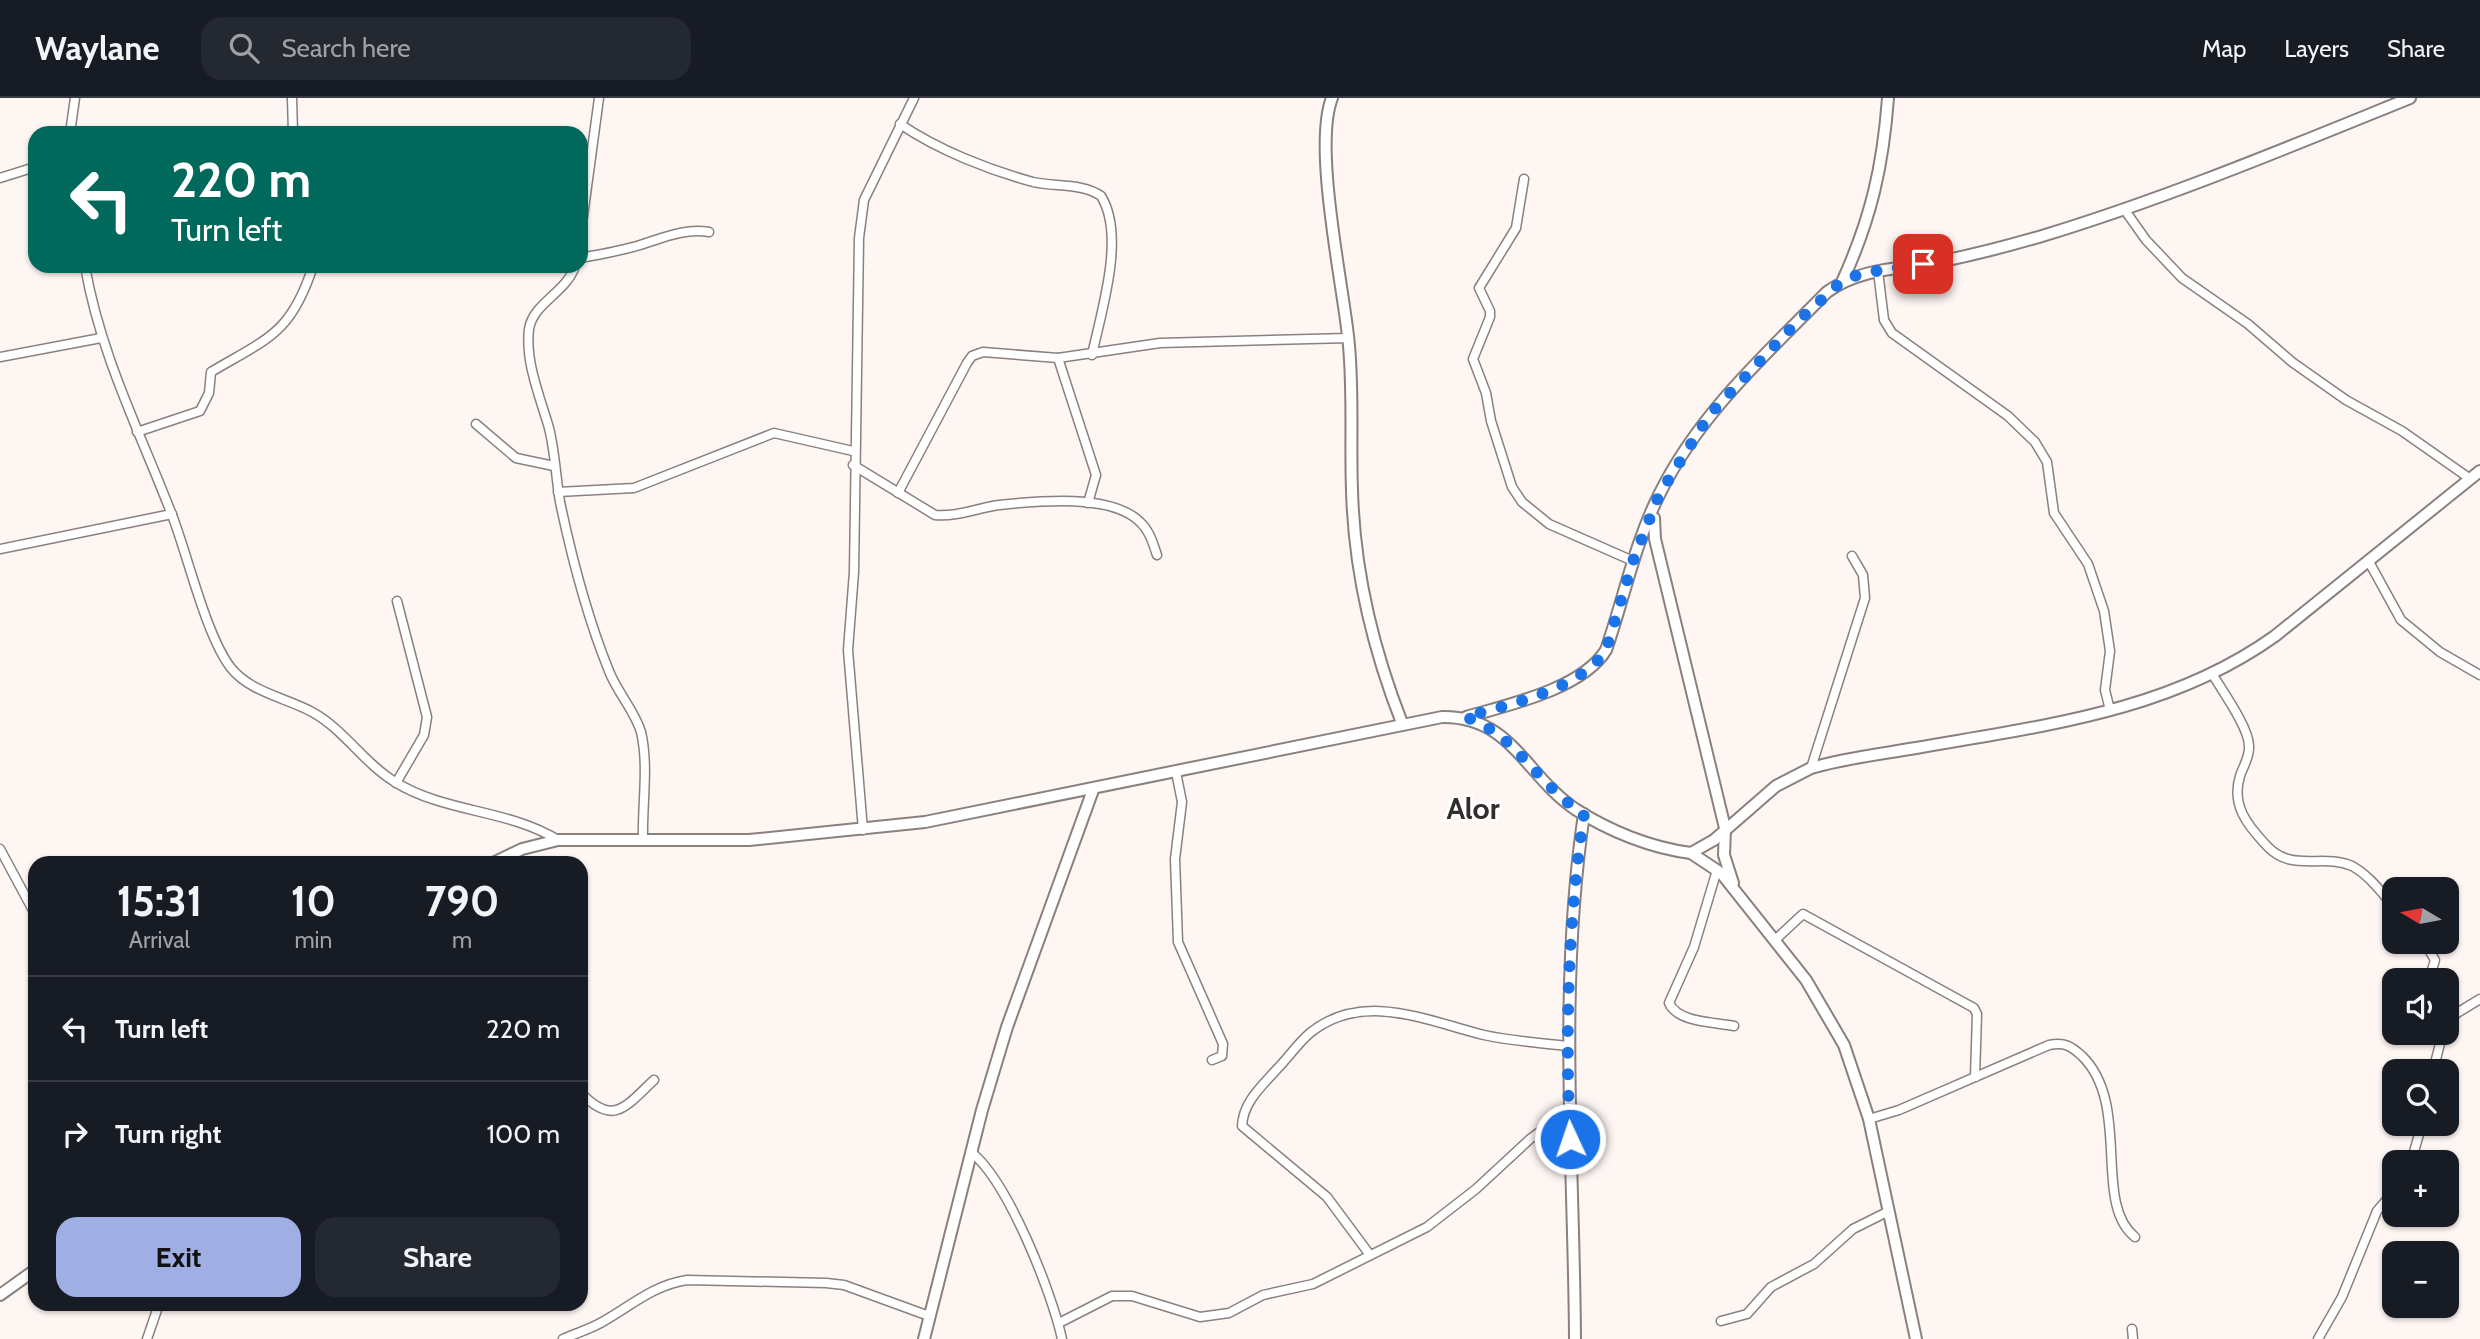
<!DOCTYPE html>
<meta charset="utf-8">
<style>
:root{--surface:#171b24;--page:#242831;--text:#f1f3f6;--muted:#9ea1a6;--line:#363941;--accent:#9fafe3}
body{margin:0;font-family:Cabin,sans-serif;background:var(--page);color:var(--text);height:100vh;display:flex;flex-direction:column;font-size:26px;white-space:nowrap}
*{box-sizing:border-box;margin:0}
p{font-size:23px;color:var(--muted)}
.icon{flex:none;width:38px;height:38px;fill:none;stroke:currentColor;stroke-width:2;stroke-linecap:round;stroke-linejoin:round}
.map{position:relative;flex:1;overflow:hidden}
.sheet{position:absolute;left:28px;top:758px;width:560px;height:455px;display:flex;flex-direction:column;background:var(--surface);border-radius:21px;box-shadow:0 2px 5px #0004}
.sheet>*{flex:none}
.top-card{position:absolute;left:28px;top:28px;width:560px;height:147px;border-radius:21px;box-shadow:0 2px 5px #0004;background:#00695c;color:#fff;overflow:hidden}
.needle{width:46px;rotate:280deg}
.tools{position:absolute;left:2382px;top:779px;display:grid;gap:14px}
.tools a{display:grid;place-items:center;width:77px;height:77px;border-radius:14px;background:var(--surface);box-shadow:0 2px 5px #0004;font-size:35px}
.pin{position:absolute;display:grid;place-items:center;width:60px;height:60px;color:#fff;margin:-30px;border-radius:14px;box-shadow:0 4px 10px #0006}
.me{position:absolute;width:77px;margin:-38px;rotate:357deg;stroke-linejoin:round;filter:drop-shadow(0 0 5px #0008)}
.turn{display:flex;align-items:center;gap:24px;height:147px;padding:0 28px;font-size:32px}
.turn .icon{width:91px;height:91px;stroke-width:2.5}
.turn b{display:block;font-size:49px;line-height:60px}
.eta{display:flex;justify-content:space-evenly;align-items:center;height:119px;text-align:center}
.eta b{font-size:42px;font-weight:700;line-height:49px}
.cta{display:flex;gap:14px;margin-top:auto;padding:14px 28px}
.cta a{flex:1;height:80px;border-radius:21px;background:var(--accent);color:#111;font-size:28px;font-weight:700;line-height:80px;text-align:center}
.cta a+a{background:var(--page);color:var(--text)}
ul{padding:0;list-style:none}
li{display:flex;align-items:center;gap:21px;height:105px;padding:0 28px;border-top:2px solid var(--line)}
li div{flex:1}
li b{display:block;font-size:26px}
li em{font-style:normal}
header{display:flex;align-items:center;gap:42px;box-sizing:border-box;height:98px;padding:0 35px;background:var(--surface);border-bottom:2px solid var(--line)}
header strong{font-size:33px}
nav{display:flex;gap:38px;margin-inline-start:auto;font-size:24px}
.search{width:490px;height:63px;background:var(--page);display:flex;align-items:center;gap:18px;box-sizing:border-box;padding:0 24px;border-radius:21px;color:var(--muted);font-size:26px}
.map>svg:first-child{display:block}
</style>
<header>
<strong>Waylane</strong>
<div class="search"><svg class="icon" aria-label="search" viewBox="0 0 24 24"><circle cx="10" cy="10" r="6"/><path d="M15 15l6 6"/></svg>Search here</div>
<nav><a>Map</a><a>Layers</a><a>Share</a></nav>
</header>
<div class="map">
<svg width="2480" height="1241" viewBox="0 0 2480 1241">
<rect width="100%" height="100%" fill="#fef6f3"/>
<g fill="none" stroke-linecap="round" stroke-linejoin="round">
<g stroke="#8a817e" stroke-width="11">
<g id="street">
<polyline points="292,0 293,35"/>
<path d="M900,26c38,26 89,46 133,58 22,5 50,1 68,14 25,40 0,116 -9,159"/>
<polyline points="70,35 75,0"/>
<polyline points="0,80 35,69"/>
<polyline points="1524,81 1516,130 1479,190 1490,213 1490,219 1473,261 1486,295 1491,323 1512,389 1522,404 1549,426 1633,463"/>
<polyline points="2124,111 2146,142 2182,180 2248,226 2292,264 2346,302 2402,333 2469,380"/>
<polyline points="581,133 599,0"/>
<path d="M581,160c20,-4 40,-7 59,-13 23,-7 44,-17 69,-13"/>
<path d="M85,168c15,88 55,166 87,249 16,41 34,121 59,153 20,25 57,30 83,45 31,18 50,50 81,69 50,31 113,27 163,58"/>
<path d="M575,168c-8,26 -42,37 -46,63 -4,33 11,68 20,99 6,24 7,50 11,74 12,57 27,115 49,169 8,21 26,40 32,61 8,34 1,72 2,107"/>
<polyline points="1878,173 1884,222 1892,235 2008,318 2035,344 2047,364 2054,415 2088,466 2104,513 2110,553 2105,592 2110,612"/>
<polyline points="0,259 101,240"/>
<polyline points="1058,260 1096,377 1088,405"/>
<polyline points="476,326 516,360 554,368"/>
<path d="M137,334l63,-21 9,-18 2,-21c57,-34 80,-38 102,-106"/>
<path d="M853,367l82,50c22,2 42,-7 64,-10 38,-4 112,-12 141,17 10,9 13,22 17,33"/>
<polyline points="558,394 634,390 774,335 853,353"/>
<polyline points="898,395 967,265 972,258 983,254 1058,260 1160,245 1349,240"/>
<polyline points="0,451 172,416"/>
<polyline points="2368,462 2401,522 2440,554 2480,577"/>
<path d="M2213,577c10,17 36,53 36,71 1,10 -6,21 -9,30 -9,29 7,49 27,70 25,27 56,7 85,20 17,9 30,27 42,41"/>
<polyline points="1811,670 1865,500 1863,477 1852,458"/>
<polyline points="1176,674 1182,704 1175,761 1178,844 1223,946 1222,958 1212,962"/>
<polyline points="396,685 424,637 427,619 397,503"/>
<polyline points="863,732 848,552 854,474 859,140 864,102 914,0"/>
<polyline points="0,751 35,816"/>
<path d="M1717,772l-23,77 -25,56c9,20 46,19 65,23"/>
<polyline points="1775,842 1803,816 1974,910 1977,916 1975,979"/>
<polyline points="2424,844 2435,862 2429,882"/>
<polyline points="2446,927 2457,915 2480,901"/>
<polyline points="2433,973 2443,934"/>
<path d="M581,995c33,34 45,13 73,-13"/>
<path d="M1869,1021l30,-9 150,-65c16,-3 22,1 33,11 50,49 10,147 53,181"/>
<path d="M971,1054c37,29 81,141 91,187"/>
<polyline points="2411,1064 2422,1026"/>
<path d="M1370,1157l-43,-58 -85,-71c1,-24 20,-40 35,-57 11,-11 21,-26 33,-36 53,-43 117,-12 174,2 27,6 56,8 84,11"/>
<polyline points="1721,1223 1747,1216 1771,1189 1814,1166 1853,1131 1889,1113"/>
<polyline points="1059,1225 1112,1198 1132,1198 1200,1219 1229,1215 1263,1197 1313,1186 1427,1129 1476,1091 1530,1041 1552,1025 1569,1018"/>
<polyline points="2132,1231 2133,1241"/>
<polyline points="147,1241 159,1206"/>
<path d="M563,1241c13,-6 28,-10 41,-18 28,-16 50,-36 83,-41l139,3 18,2 85,31"/>
<polyline points="2318,1241 2342,1199 2377,1113 2394,1093"/>
</g>
</g>
<g stroke="#8a817e" stroke-width="14">
<g id="secondary">
<path d="M1332,0c-19,48 10,182 16,238 6,50 2,103 4,154 2,80 21,159 50,233"/>
<path d="M1843,182c28,-62 40,-114 45,-182"/>
<polyline points="1654,420 1655,441 1725,730 1724,757 1733,785"/>
<path d="M1466,619c42,-12 116,-28 140,-67 18,-52 29,-108 54,-157 39,-79 106,-139 167,-201 33,-24 73,-23 111,-30 35,-7 70,-16 104,-26 125,-38 247,-89 368,-138"/>
<polyline points="1691,755 1721,775 1806,882 1844,947 1869,1021 1916,1241"/>
<path d="M493,765l29,-14 36,-9h191l176,-18 517,-105c69,-1 83,58 133,92 34,22 76,39 116,44l23,-13 62,-54 35,-18c34,-10 70,-14 105,-20 125,-22 253,-36 359,-112l205,-165"/>
<polyline points="0,1197 35,1172"/>
<polyline points="924,1241 982,1012 1007,929 1093,692"/>
<path d="M1575,1241c-1,-175 -17,-351 9,-525"/>
</g>
</g>
<use href="#street" stroke="#fff" stroke-width="8"/>
<use href="#secondary" stroke="#fff" stroke-width="10"/>
</g>
<g fill="none" stroke-linecap="round" stroke-linejoin="round">
<path stroke="#1a73e8" stroke-width="12" stroke-dasharray="0 21.6" d="M1570,1041c-5,-108 -2,-219 14,-325 -45,-27 -68,-80 -119,-97 43,-12 116,-28 141,-67l27,-89 26,-66 51,-81 87,-92 46,-42 21,-7 59,-9"/>
</g>
<g text-anchor="middle" stroke-width="6" stroke-linejoin="round" paint-order="stroke">
<g font-size="30" font-weight="bold" fill="#322e2d" stroke="#fff">
<text x="1473" y="721">Alor</text>
</g>
</g>
</svg>
<div class="tools">
<a><svg class="needle" viewBox="-14 -14 28 28"><path d="M0-13l5 13h-10z" fill="#e53935"/><path d="M0 13l5-13h-10z" fill="#9ea1a6"/></svg></a>
<a><svg class="icon" aria-label="sound" viewBox="0 0 24 24"><path d="M4 9h4l5-4v14l-5-4H4zM17 9q2 3 0 6"/></svg></a>
<a><svg class="icon" aria-label="search" viewBox="0 0 24 24"><circle cx="10" cy="10" r="6"/><path d="M15 15l6 6"/></svg></a>
<a>+</a>
<a>−</a>
</div>
<div class="pin" style="left:1923px;top:166px;background:#d93025"><svg class="icon" aria-label="arrive" viewBox="0 0 24 24"><path d="M6 21V4h12l-3 4 3 4H6"/></svg></div>
<svg class="me" style="left:1570px;top:1041px" viewBox="-20 -20 40 40"><circle r="17" fill="#1a73e8" stroke="#fff" stroke-width="3"/><path d="M0-11L8 9 0 5-8 9z" fill="#fff"/></svg>
<div class="top-card">
<div class="turn"><svg class="icon" aria-label="left" viewBox="0 0 24 24"><path d="M17 20v-9H6M10 6l-5 5 5 5"/></svg><div><b>220 m</b>Turn left</div></div>
</div>
<section class="sheet">
<div class="eta">
<div><b>15:31</b><p>Arrival</p></div>
<div><b>10</b><p>min</p></div>
<div><b>790</b><p>m</p></div>
</div>
<ul>
<li><svg class="icon" aria-label="left" viewBox="0 0 24 24"><path d="M17 20v-9H6M10 6l-5 5 5 5"/></svg><div><b>Turn left</b></div><em>220 m</em></li>
<li><svg class="icon" aria-label="right" viewBox="0 0 24 24"><path d="M7 20v-9h11M14 6l5 5-5 5"/></svg><div><b>Turn right</b></div><em>100 m</em></li>
</ul>
<div class="cta"><a>Exit</a><a>Share</a></div>
</section>
</div>
